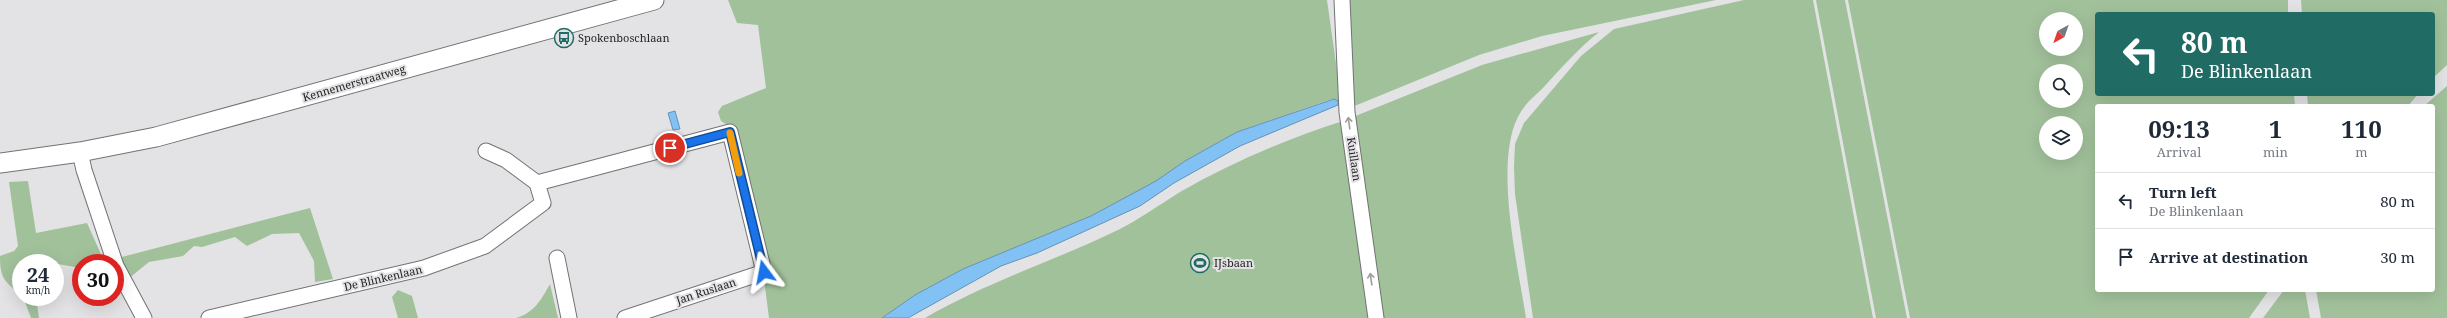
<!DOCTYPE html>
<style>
:root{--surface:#fff;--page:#f6f6f7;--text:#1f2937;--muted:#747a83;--line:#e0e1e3}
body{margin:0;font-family:"Noto Serif",serif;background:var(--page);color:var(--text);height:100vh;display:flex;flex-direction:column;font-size:15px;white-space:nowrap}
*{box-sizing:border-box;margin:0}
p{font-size:13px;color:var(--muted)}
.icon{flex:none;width:22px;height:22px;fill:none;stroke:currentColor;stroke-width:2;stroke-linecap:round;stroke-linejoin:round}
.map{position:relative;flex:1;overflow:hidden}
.details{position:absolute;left:2095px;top:104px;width:340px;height:188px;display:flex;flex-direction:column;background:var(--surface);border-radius:4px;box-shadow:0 4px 16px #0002}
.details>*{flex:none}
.guide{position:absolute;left:2095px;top:12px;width:340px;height:84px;border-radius:4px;box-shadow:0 4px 16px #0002;background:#216b65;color:#fff;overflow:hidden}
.needle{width:26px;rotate:220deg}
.tools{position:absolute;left:2039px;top:12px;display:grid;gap:8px}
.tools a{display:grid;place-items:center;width:44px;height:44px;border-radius:50%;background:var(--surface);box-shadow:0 4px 16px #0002;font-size:20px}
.speed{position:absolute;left:12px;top:254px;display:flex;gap:8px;font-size:20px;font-weight:700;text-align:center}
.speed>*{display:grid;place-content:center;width:52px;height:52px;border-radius:50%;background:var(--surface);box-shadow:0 4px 16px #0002;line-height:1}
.speed small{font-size:10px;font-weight:400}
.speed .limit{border:6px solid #d22;background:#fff;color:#111}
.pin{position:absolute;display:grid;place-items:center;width:34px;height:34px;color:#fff;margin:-17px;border:2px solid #fff;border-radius:50%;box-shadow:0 1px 4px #0007}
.me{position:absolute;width:44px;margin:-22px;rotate:347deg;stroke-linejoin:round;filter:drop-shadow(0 0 3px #0008)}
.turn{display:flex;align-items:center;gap:14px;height:84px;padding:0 20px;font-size:18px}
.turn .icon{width:52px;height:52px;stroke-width:2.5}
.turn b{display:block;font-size:28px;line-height:34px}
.eta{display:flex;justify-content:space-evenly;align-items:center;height:68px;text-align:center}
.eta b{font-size:24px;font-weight:700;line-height:28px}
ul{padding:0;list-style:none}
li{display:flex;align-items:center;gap:12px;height:56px;padding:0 20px;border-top:1px solid var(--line)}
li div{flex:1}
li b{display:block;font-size:15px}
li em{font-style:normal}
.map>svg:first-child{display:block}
</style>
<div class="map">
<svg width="2447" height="318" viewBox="0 0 2447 318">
<rect width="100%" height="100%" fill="#e3e3e5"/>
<g fill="#a1c19b" fill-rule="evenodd">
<polygon points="728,0 1327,0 1340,92 1338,101 1334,99 1329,100 1237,132 1185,161 1157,181 1091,216 963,269 915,295 882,318 769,318 764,279 732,128 721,121 718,112 722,106 766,88 758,25 737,23"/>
<polygon points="1338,0 1716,0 1542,36 1479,55 1352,107"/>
<polygon points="1744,0 1813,0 1873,318 1533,318 1515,194 1514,167 1515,144 1524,123 1581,56 1614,29"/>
<polygon points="1816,0 1845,0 1907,318 1876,318"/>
<path d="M1848,0h440v14h-191v80h197l1,12h-198v184h172l-20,28h-339zM2046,19h30v30h-30zM2046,71h30v30h-30zM2046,123h30v30h-30z"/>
<polygon points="2301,0 2447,0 2447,65 2433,78 2433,14 2302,14"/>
<path d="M1599,32c-21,17 -38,36 -56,56 -7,7 -16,14 -21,22 -31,45 -4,155 4,208h-145l-28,-201 129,-52z"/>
<polygon points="2447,86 2447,318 2321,318 2316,290 2433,290 2433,106 2424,106"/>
<polygon points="2307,94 2418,94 2408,106 2308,106"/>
<path d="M1343,121l27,197h-445c62,-36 129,-57 193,-88 22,-11 41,-25 62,-38 52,-30 107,-53 163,-71z"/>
<path d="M28,181l8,52 51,-10 18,40h-24v5l-35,-6h-23l-7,8 5,4v21c-17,-14 -21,-17 -21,-39l14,-5 4,-5 -9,-64z"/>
<polygon points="310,208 333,279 315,282 314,261 299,233 272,234 247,246 235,237 202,247 194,246 183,256 149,262 128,279 118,258"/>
<path d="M550,284l8,34h-42c18,-5 25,-18 34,-34z"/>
<polygon points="398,290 412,296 418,318 398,318 392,297"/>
<polygon points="2284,290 2305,290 2310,318 2263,318"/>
<polygon points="23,297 36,297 39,318 31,318"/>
</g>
<g fill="#81c1f4" stroke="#6592b6">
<polygon points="1334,99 1338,101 1338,105 1240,146 1174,183 1140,206 1037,253 1001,266 908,318 882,318 915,295 963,269 1091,216 1156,181 1185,161 1237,132"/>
<polygon points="675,111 680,129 673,130 668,113"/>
</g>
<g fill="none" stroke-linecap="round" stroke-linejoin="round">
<g stroke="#727374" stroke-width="17">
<g id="minor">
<polyline points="1342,0 1347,112 1376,318"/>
<polyline points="80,152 84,170 115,263"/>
<polyline points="537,183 730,132 764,272 625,318"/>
<polyline points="557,258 569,318"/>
<polyline points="115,264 144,318"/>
<polyline points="209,318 424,268 485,246 543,203 537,183 506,160 486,151"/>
</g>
</g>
<g stroke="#727374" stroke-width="21">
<polyline id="major" points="0,163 80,152 156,137 654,0"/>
</g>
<use href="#minor" stroke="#fff" stroke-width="15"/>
<use href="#major" stroke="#fff" stroke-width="19"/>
</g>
<defs><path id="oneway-shaft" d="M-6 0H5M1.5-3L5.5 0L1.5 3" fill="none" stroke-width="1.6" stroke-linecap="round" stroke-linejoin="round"/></defs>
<g stroke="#9d9d9d">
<use href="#oneway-shaft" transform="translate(1349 123) rotate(-98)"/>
<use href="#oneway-shaft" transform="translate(1371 279) rotate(-98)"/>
</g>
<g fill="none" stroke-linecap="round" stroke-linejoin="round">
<g stroke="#114b97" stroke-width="10">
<polyline id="route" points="670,148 730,132 764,272"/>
</g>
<use href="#route" stroke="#1a73e8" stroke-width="7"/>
<polyline stroke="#f59e0b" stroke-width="7" points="730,133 739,173"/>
</g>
<defs>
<g id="bus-ring" transform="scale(1)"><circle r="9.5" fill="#e3e3e5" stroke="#216b65" stroke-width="1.5"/><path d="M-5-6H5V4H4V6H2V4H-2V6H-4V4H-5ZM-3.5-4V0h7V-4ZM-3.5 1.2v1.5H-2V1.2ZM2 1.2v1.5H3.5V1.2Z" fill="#216b65"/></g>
<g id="stadium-ring" transform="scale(1)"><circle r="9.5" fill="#e3e3e5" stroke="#216b65" stroke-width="1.5"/><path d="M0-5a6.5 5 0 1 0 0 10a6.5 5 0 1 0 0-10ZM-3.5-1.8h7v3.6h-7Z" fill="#216b65"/></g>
</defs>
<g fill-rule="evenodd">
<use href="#bus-ring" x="564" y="38"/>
<use href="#stadium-ring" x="1200" y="263"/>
</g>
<g text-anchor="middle" stroke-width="4" stroke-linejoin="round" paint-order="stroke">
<g font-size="11" fill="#252526" stroke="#e3e3e5" text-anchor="start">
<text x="578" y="42">Spokenboschlaan</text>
<text x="1214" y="267">IJsbaan</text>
</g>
<g font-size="11" fill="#252526" stroke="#e3e3e5">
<text transform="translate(354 83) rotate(-16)" y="4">Kennemerstraatweg</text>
<text transform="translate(1354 159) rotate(82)" y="4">Kuillaan</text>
<text transform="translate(383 278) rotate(-13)" y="4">De Blinkenlaan</text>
<text transform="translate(706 291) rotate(-18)" y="4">Jan Ruslaan</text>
</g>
</g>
</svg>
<div class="tools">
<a><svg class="needle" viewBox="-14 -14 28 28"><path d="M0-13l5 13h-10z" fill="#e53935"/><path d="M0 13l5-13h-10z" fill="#747a83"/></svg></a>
<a><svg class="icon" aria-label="search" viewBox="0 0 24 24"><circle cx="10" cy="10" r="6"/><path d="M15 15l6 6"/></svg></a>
<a><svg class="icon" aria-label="layers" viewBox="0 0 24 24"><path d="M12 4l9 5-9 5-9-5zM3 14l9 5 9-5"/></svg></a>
</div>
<div class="speed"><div>24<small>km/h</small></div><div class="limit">30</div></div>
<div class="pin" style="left:670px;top:148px;background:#d93025"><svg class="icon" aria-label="arrive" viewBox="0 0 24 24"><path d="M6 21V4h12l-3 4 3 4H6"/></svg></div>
<svg class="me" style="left:764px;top:272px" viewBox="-20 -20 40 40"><path d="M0-17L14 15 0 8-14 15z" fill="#1a73e8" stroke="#fff" stroke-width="4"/></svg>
<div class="guide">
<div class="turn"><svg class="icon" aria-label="left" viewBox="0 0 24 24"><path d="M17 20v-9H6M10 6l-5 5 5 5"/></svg><div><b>80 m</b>De Blinkenlaan</div></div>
</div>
<section class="details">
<div class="eta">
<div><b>09:13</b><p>Arrival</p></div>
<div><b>1</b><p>min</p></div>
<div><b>110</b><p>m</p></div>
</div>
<ul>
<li><svg class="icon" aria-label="left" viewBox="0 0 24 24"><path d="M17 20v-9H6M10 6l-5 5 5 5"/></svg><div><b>Turn left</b><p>De Blinkenlaan</p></div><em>80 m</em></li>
<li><svg class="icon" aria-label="arrive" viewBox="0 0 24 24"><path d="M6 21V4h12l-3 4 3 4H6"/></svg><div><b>Arrive at destination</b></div><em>30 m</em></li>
</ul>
</section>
</div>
